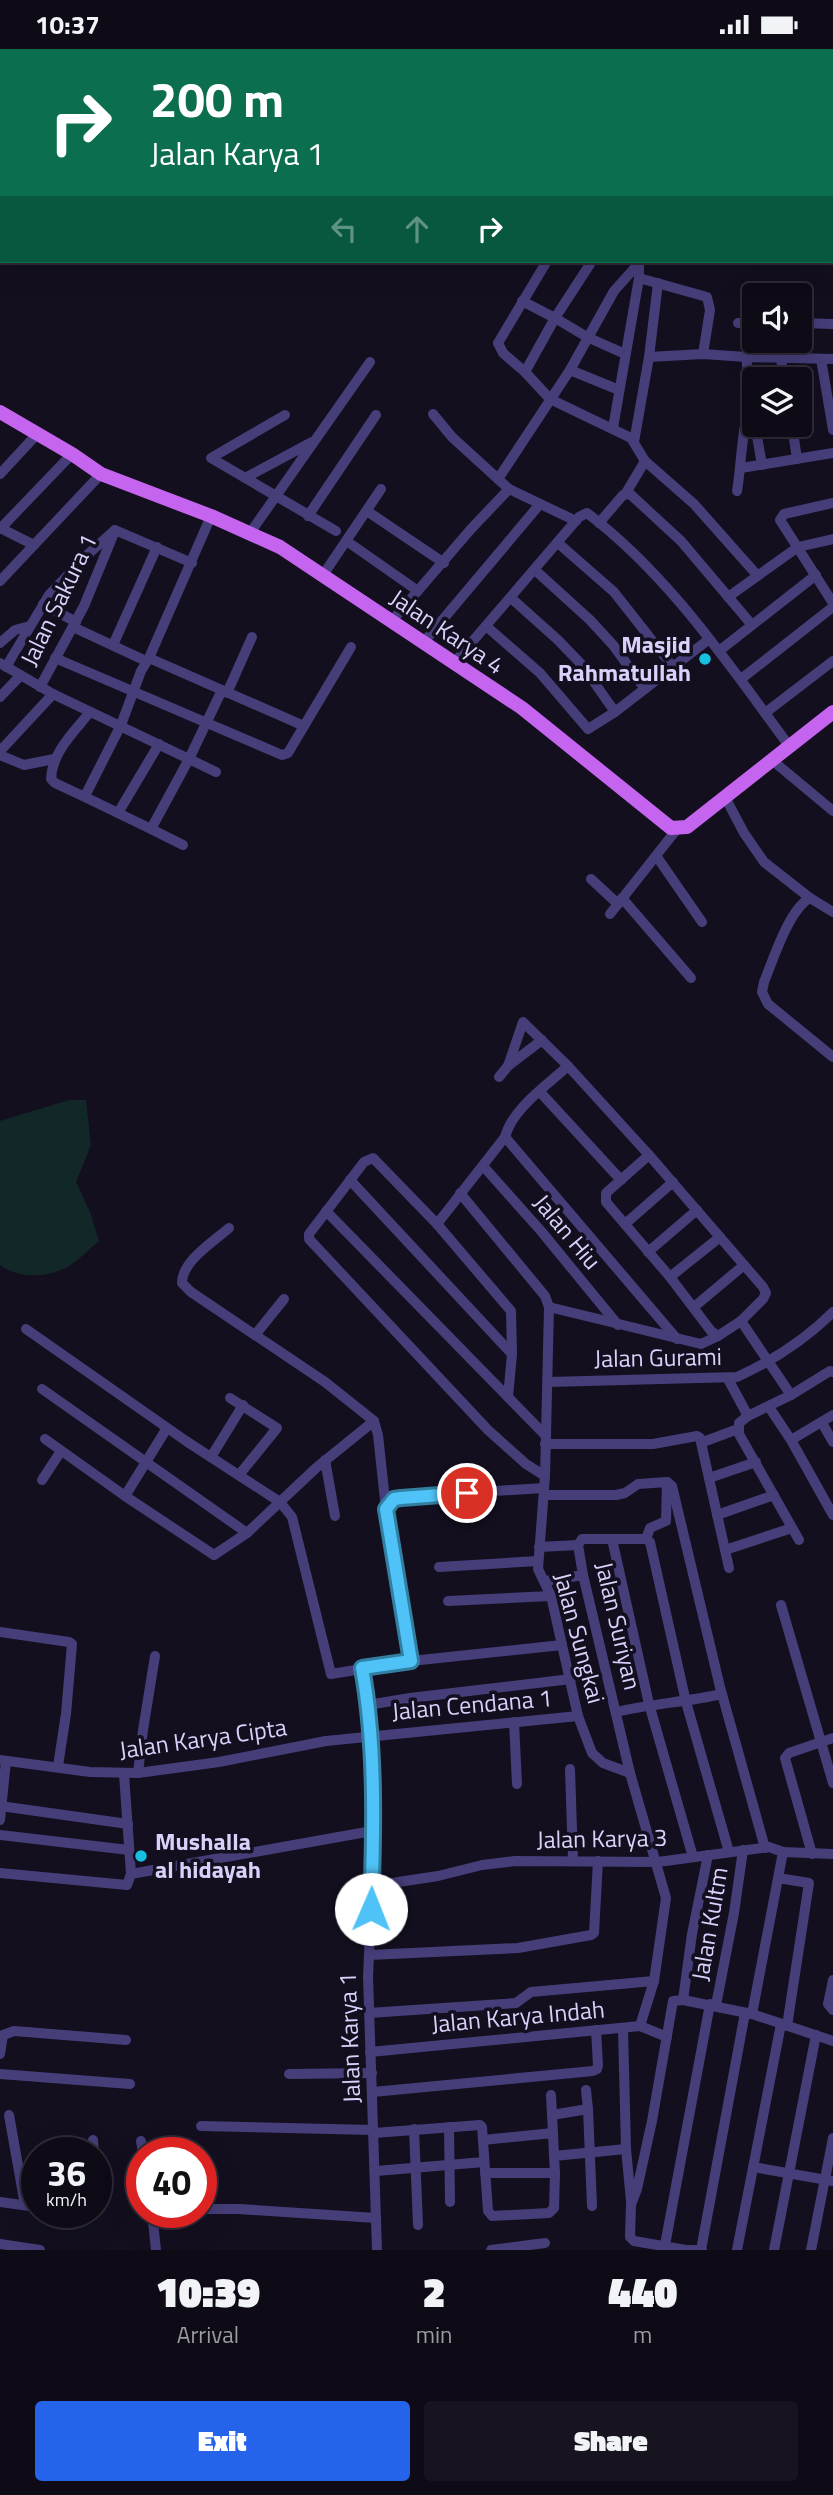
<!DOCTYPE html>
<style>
:root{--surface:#0e0b17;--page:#171420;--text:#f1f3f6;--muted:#9b9ba1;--line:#2e2b36;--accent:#2563eb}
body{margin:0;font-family:"Titillium Web",sans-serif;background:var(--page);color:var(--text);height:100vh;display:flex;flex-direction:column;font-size:26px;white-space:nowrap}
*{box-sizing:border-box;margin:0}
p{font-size:23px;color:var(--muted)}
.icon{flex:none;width:38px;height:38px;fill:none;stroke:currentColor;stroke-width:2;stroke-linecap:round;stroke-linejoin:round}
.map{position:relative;height:2201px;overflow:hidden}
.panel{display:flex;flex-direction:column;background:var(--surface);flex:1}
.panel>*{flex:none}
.top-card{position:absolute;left:0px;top:0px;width:833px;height:214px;box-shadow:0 7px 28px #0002,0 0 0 2px var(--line);background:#0b6e4f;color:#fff;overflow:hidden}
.controls{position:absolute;left:742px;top:234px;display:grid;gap:14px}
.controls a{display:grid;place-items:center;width:70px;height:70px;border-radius:7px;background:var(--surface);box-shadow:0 7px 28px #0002,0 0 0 2px var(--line);font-size:35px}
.speed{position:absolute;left:21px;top:2088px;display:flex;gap:14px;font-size:35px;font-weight:700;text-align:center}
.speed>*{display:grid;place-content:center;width:91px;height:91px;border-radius:50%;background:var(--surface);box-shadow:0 7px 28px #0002,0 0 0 2px var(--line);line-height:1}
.speed small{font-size:18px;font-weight:400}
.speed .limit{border:10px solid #d22;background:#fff;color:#111}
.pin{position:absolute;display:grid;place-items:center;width:60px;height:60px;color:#fff;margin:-30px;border:4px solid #fff;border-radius:50%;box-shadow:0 2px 7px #0007}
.me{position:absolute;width:77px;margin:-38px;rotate:1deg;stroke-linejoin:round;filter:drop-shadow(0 0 5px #0008)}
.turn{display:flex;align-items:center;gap:24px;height:147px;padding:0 35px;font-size:32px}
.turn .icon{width:91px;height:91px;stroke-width:2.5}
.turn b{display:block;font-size:49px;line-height:60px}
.lanes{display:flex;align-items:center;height:66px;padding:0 35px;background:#0003;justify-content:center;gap:35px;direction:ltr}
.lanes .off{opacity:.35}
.eta{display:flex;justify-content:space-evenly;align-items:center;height:119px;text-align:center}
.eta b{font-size:42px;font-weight:800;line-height:49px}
.cta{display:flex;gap:14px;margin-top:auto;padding:14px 35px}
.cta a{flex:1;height:80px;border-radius:7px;background:var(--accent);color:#fff;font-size:28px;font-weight:800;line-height:80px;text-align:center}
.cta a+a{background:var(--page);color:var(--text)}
.status{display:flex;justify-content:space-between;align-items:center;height:49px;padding:0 35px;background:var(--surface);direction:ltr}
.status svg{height:19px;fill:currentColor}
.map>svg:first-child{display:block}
</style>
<div class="status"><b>10:37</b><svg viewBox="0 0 49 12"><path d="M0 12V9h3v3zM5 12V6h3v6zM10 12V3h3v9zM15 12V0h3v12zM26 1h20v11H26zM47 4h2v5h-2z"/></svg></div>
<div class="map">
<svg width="833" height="2201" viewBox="0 0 833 2201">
<rect width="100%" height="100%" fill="#130f1f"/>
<path fill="#122728" d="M69,1051h17l5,45 -15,37 14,30 9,29c-10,8 -20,19 -30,25 -20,12 -51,13 -69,-1v-144z"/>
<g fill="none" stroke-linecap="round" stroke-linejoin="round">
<g stroke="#453e79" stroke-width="10">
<polyline points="593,1 594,0"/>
<polyline points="647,2 647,0"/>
<polyline points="831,180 833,182"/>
<polyline points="639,229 707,248 710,261 703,305"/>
<polyline points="522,252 555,269 592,212"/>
<polyline points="738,274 754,274"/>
<polyline points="800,274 833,275"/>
<polyline points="625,305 587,288 555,269 525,323 550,350 631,389 645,412"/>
<polyline points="649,308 703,305 746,308"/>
<polyline points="781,309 784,331"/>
<polyline points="821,310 833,381"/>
<polyline points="570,321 619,341"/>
<polyline points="525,323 503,304 498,294 547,212"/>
<polyline points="433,365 452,388 498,430"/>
<polyline points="285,366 211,409 336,482"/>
<polyline points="754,369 746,308 833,310"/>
<polyline points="755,376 762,416"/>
<polyline points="792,376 797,410"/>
<polyline points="613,379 639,229 639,213"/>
<polyline points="634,393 649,308 658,234"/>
<polyline points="741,419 833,404"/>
<polyline points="0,425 38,384"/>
<polyline points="245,429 312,393"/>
<path d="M737,442c4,-20 5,-73 15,-87"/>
<polyline points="626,444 645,412 694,455 757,526"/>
<polyline points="833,454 784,465 780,471 833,554"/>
<polyline points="367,462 444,514"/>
<polyline points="211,467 149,609 304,677 351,598"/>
<polyline points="308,467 376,366"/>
<polyline points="576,472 509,440 498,430 570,321 614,242 639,214"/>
<polyline points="599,474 623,446 630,445 681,492 752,576"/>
<polyline points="0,479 34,496"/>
<polyline points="0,480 72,405"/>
<polyline points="115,481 192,514"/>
<polyline points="250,484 370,313"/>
<polyline points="348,493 418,542"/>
<polyline points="535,521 590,571 613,596 645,640"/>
<polyline points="323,526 381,440"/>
<polyline points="0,532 101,425"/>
<polyline points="728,548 798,498 833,490"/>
<polyline points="511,549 558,591 582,616 615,663"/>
<polyline points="43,555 76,573"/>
<polyline points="391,573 471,480 509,440"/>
<polyline points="486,577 540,624 588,680 615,663 673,618 614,543 558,494"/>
<polyline points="73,578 146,612"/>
<polyline points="0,594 15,581 30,577"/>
<polyline points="423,594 540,455"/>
<polyline points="113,596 157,498"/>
<polyline points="719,602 816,526"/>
<polyline points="55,609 282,706 288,704 304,677"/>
<polyline points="0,614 53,645 189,710 151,780 87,749 86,745 121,676 141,622 149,609"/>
<path d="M454,614l125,-146 8,-4c83,63 142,152 203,234"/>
<polyline points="6,618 49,546 86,507 115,481"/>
<polyline points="673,618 708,591"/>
<polyline points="741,630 833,558"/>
<polyline points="40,638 84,557 114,484"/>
<polyline points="227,644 252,588"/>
<polyline points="0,648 20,627"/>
<polyline points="765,664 833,612"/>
<polyline points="0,702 53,645"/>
<polyline points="0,706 24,716 54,710"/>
<polyline points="773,712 833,762"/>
<polyline points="216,723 189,710 222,641"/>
<polyline points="725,748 744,784 764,813 810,849"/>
<path d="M87,749l-32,-15 -4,-4c1,-27 23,-47 39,-67"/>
<polyline points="118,764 159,695"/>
<polyline points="151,780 183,796"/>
<polyline points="657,808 702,873"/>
<polyline points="591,830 618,855"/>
<polyline points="622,849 691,929"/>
<path d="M833,863l-23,-14c-21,11 -37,62 -46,84l-2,10 6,12 65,53"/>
<polyline points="610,865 677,780"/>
<polyline points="508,1017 542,991"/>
<polyline points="499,1028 508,1017 523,973 568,1017"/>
<polyline points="540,1043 621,1131"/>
<path d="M505,1088c7,-28 42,-52 63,-71l81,89 114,132 3,6 -3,6 -22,22"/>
<polyline points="649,1106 606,1144 606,1153 670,1228 711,1282 718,1287 741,1272 791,1346 748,1367 728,1330"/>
<polyline points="484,1118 541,1182 618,1276"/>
<polyline points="350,1131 512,1305 508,1348"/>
<polyline points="460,1144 545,1247 549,1258 545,1427 538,1520 551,1547 578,1667 592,1704 603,1714 630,1724"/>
<polyline points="326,1162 546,1387"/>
<polyline points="437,1175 505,1088 677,1290"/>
<polyline points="625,1175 673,1133"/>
<path d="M229,1179c-16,14 -47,33 -47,55l9,9 64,43"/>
<polyline points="648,1203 697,1161"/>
<polyline points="670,1228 720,1188"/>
<polyline points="284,1250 255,1286 325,1333 374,1372"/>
<polyline points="549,1258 701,1295 718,1287"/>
<polyline points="694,1258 744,1216"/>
<polyline points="26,1280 186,1392 280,1453 292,1468 331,1625 411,1612 562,1596"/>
<polyline points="512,1305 511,1262 437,1175 373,1109 364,1113 309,1185 309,1190 488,1381 526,1415 545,1427"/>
<path d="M548,1333l189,-5c35,-16 69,-38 96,-65"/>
<polyline points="42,1340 247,1484"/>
<polyline points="791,1346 830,1322 833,1323"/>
<polyline points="230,1349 277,1379 239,1426"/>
<polyline points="769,1358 791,1391 833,1466"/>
<polyline points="748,1367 739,1374 739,1385 799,1491"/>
<polyline points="822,1374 833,1393"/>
<polyline points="45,1390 125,1447 214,1506 247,1484 316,1419 374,1372 378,1386 386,1460"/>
<polyline points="791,1391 833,1366"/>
<polyline points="703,1393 738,1380"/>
<polyline points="545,1395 653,1395 697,1387 700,1389 725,1501"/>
<polyline points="211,1408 243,1356"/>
<polyline points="325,1411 335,1467"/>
<polyline points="709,1429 756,1413"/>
<polyline points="42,1431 61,1402"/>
<polyline points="667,1433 672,1437 720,1638 765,1799"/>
<polyline points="544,1446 616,1446 625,1444 638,1435 667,1433"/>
<polyline points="125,1447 167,1379"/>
<polyline points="717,1466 774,1446"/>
<polyline points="612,1490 649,1655 693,1808"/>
<polyline points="646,1490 650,1479 666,1472 667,1433"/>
<polyline points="539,1498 578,1496"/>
<polyline points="439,1518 538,1512"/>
<polyline points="729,1519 725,1501 792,1479"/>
<polyline points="546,1532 583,1526"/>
<polyline points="448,1552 551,1547"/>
<polyline points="781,1556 833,1734"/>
<polyline points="0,1583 69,1593 72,1595 66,1665 58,1717"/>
<path d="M411,1612l-25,-152c8,-11 16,-11 29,-13l129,-8"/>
<polyline points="362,1619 368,1656 371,1703 372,1837 368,1928 377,2201"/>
<polyline points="368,1656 410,1649 571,1630"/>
<path d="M616,1663c35,-8 70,-10 106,-18"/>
<polyline points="514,1673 517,1735"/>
<polyline points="0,1711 90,1723 138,1724 219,1713 326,1692 578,1667"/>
<polyline points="570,1720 573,1811"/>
<polyline points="138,1724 143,1681 155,1607"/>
<polyline points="0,1757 128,1775"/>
<polyline points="0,1771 6,1712"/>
<polyline points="0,1786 129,1801"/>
<polyline points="812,1805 785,1709 789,1704 833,1689"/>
<polyline points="0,1824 127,1836 131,1825 124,1725"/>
<polyline points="131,1825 372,1782"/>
<polyline points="778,1829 809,1834 787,1977"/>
<polyline points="372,1837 438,1827 482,1816 515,1812 658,1813 769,1798 783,1803 833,1805"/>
<polyline points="369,1906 518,1899 591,1886 594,1884 598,1812"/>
<polyline points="833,1931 828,1955 833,1961"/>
<polyline points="683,1951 752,1965 833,1992"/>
<polyline points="716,1956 734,1864 743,1801"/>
<polyline points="369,1964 516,1954 531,1943 654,1932"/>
<polyline points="752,1965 783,1803"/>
<polyline points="640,1977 654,1932 666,1849 630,1724 583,1526 578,1496 582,1490 646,1490 650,1493 686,1653 729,1803"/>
<polyline points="623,1980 626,2100 631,2152"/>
<polyline points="370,2003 640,1977 667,1988"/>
<polyline points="0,2005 3,1986 14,1982 126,1991"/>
<polyline points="0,2025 130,2035"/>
<polyline points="289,2025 372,2024"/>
<polyline points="586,2041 588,2060"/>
<polyline points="373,2043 593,2022 597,2020 598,2016 596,1981"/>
<polyline points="551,2046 553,2084"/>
<polyline points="9,2066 25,2156"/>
<polyline points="552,2066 588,2060 592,2157"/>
<polyline points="201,2077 374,2081"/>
<polyline points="449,2078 450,2153"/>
<polyline points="414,2080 418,2176"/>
<polyline points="374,2084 480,2076 482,2078 488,2162 492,2167 549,2164 554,2159 555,2124"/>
<polyline points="93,2091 94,2104"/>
<polyline points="483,2091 553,2084 554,2107"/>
<polyline points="141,2092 143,2104"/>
<polyline points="753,2118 833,2132"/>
<polyline points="376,2122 484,2113"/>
<polyline points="485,2124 555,2124 554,2107 626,2100"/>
<polyline points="96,2135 96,2158"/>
<polyline points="0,2153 37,2158"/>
<polyline points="201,2160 239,2160 376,2169"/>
<polyline points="152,2163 156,2201"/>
<polyline points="0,2195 40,2201"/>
<polyline points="665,2196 710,1955"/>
<polyline points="491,2201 545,2194"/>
<polyline points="701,2201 745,1964"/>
<polyline points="702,2201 686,2201 634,2192 630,2188 631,2156 637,2140 652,2072 673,1952 683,1951 692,1885 708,1806"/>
<polyline points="737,2201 781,1975"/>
<polyline points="774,2201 816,1986"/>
<polyline points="811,2201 833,2089"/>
</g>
<polyline stroke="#c564ef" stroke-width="14" points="0,363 72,405 101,425 211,467 280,498 522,659 671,779 687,778 833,663"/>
</g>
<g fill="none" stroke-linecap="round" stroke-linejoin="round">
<g stroke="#337fa1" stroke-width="18">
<path id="route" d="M371,1860c3,-78 5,-165 -9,-241l49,-7 -25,-152 8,-10 7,-1 66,-5"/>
</g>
<use href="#route" stroke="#4fc3f7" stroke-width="12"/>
</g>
<g fill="#17bfe1" stroke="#130f1f" stroke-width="2.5">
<circle cx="705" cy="610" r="7"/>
<circle cx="141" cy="1807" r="7"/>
</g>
<g text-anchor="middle" stroke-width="7" stroke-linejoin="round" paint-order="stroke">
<g font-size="24" fill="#d9d1fa" stroke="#130f1f">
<text transform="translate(59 551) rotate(-64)" y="8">Jalan Sakura 1</text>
<text transform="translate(447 583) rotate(34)" y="8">Jalan Karya 4</text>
<text transform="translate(567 1183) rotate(50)" y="8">Jalan Hiu</text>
<text transform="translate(658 1309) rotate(-1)" y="8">Jalan Gurami</text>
<text transform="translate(618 1577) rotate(77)" y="8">Jalan Suriyan</text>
<text transform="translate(579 1589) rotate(75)" y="8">Jalan Sungkai</text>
<text transform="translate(472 1656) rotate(-5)" y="8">Jalan Cendana 1</text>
<text transform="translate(203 1690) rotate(-8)" y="8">Jalan Karya Cipta</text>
<text transform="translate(602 1790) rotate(-1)" y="8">Jalan Karya 3</text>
<text transform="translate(710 1875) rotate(-80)" y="8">Jalan Kultm</text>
<text transform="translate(518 1968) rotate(-5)" y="8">Jalan Karya Indah</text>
<text transform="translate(350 1989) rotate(-92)" y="8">Jalan Karya 1</text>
</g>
<g font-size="24" font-weight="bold" fill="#d9d1fa" stroke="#130f1f" text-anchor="end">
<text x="691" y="604">Masjid<tspan x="691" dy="28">Rahmatullah</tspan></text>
<text x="155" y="1801" text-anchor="start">Mushalla<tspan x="155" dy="28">al hidayah</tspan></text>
</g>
</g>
</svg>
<div class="controls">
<a><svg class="icon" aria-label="sound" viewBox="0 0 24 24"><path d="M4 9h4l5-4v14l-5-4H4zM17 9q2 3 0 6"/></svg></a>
<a><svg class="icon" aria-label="layers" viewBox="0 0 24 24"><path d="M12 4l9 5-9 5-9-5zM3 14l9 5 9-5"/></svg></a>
</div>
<div class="speed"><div>36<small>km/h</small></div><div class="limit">40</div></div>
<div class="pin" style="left:467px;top:1444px;background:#d93025"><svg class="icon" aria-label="arrive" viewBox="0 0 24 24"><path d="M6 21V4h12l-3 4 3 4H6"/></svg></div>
<svg class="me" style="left:371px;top:1860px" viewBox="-20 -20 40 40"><circle r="19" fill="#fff"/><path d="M0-13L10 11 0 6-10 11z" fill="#4fc3f7"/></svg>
<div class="top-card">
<div class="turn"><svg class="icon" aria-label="right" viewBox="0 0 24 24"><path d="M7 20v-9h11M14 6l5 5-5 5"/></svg><div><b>200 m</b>Jalan Karya 1</div></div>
<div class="lanes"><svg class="icon off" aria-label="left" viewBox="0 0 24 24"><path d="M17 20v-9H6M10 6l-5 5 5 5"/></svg><svg class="icon off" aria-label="ahead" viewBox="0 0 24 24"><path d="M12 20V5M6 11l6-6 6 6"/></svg><svg class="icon" aria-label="right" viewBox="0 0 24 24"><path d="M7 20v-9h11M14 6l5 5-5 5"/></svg></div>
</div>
</div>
<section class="panel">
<div class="eta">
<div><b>10:39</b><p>Arrival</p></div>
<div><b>2</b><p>min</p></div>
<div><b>440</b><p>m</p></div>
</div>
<div class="cta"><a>Exit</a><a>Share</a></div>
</section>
